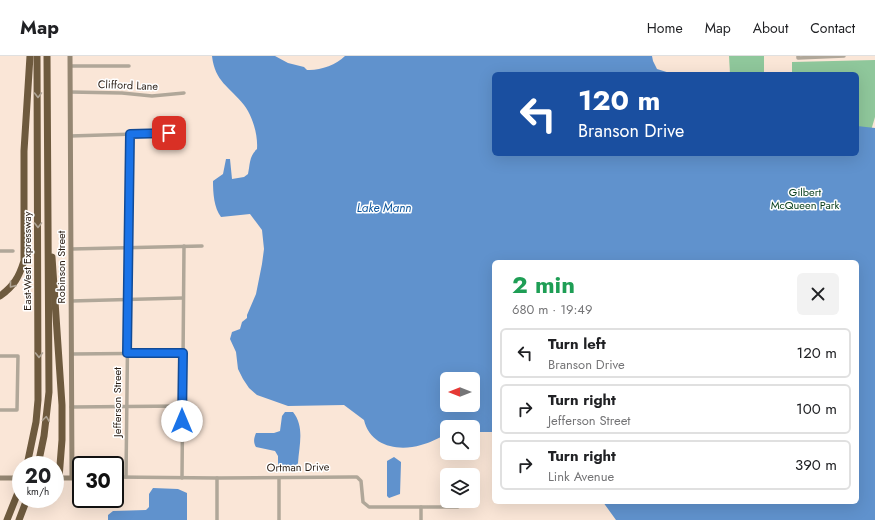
<!DOCTYPE html>
<meta charset="utf-8">
<style>
:root{--surface:#fff;--page:#f2f2f2;--text:#202124;--muted:#757577;--line:#e0e0e0}
body{margin:0;font-family:Jost,sans-serif;background:var(--page);color:var(--text);height:100vh;display:flex;flex-direction:column;font-size:15px;white-space:nowrap}
*{box-sizing:border-box;margin:0}
p{font-size:13px;color:var(--muted)}
.icon{flex:none;width:22px;height:22px;fill:none;stroke:currentColor;stroke-width:2;stroke-linecap:round;stroke-linejoin:round}
.map{position:relative;flex:1;overflow:hidden}
.side{position:absolute;left:492px;top:204px;width:367px;height:244px;display:flex;flex-direction:column;background:var(--surface);border-radius:6px;box-shadow:0 4px 16px #0002}
.side>*{flex:none}
.guide{position:absolute;left:492px;top:16px;width:367px;height:84px;border-radius:6px;box-shadow:0 4px 16px #0002;background:#1a4fa0;color:#fff;overflow:hidden}
.needle{width:26px;rotate:270deg}
.fabs{position:absolute;left:440px;top:316px;display:grid;gap:8px}
.fabs a{display:grid;place-items:center;width:40px;height:40px;border-radius:6px;background:var(--surface);box-shadow:0 4px 16px #0002;font-size:20px}
.speed{position:absolute;left:12px;top:400px;display:flex;gap:8px;font-size:20px;font-weight:700;text-align:center}
.speed>*{display:grid;place-content:center;width:52px;height:52px;border-radius:50%;background:var(--surface);box-shadow:0 4px 16px #0002;line-height:1}
.speed small{font-size:10px;font-weight:400}
.speed .limit{border:2px solid #111;border-radius:6px;background:#fff;color:#111}
.pin{position:absolute;display:grid;place-items:center;width:34px;height:34px;color:#fff;margin:-17px;border-radius:8px;box-shadow:0 2px 6px #0006}
.me{position:absolute;width:44px;margin:-22px;rotate:0deg;stroke-linejoin:round;filter:drop-shadow(0 0 3px #0008)}
.turn{display:flex;align-items:center;gap:14px;height:84px;padding:0 20px;font-size:18px}
.turn .icon{width:52px;height:52px;stroke-width:2.5}
.turn b{display:block;font-size:28px;line-height:34px}
.round{display:grid;place-items:center;flex:none;width:42px;height:42px;border-radius:6px;background:var(--page)}
.overview{display:flex;align-items:center;justify-content:space-between;height:68px;padding:0 20px}
h1{font-size:24px;font-weight:700;line-height:30px;color:#1e9e55}
ul{padding:0;list-style:none}
li{display:flex;align-items:center;gap:12px;height:50px;margin:0 8px 6px;padding:0 12px;border:2px solid var(--line);border-radius:6px}
li div{flex:1}
li b{display:block;font-size:15px}
li em{font-style:normal}
header{display:flex;align-items:center;gap:24px;box-sizing:border-box;height:56px;padding:0 20px;background:var(--surface);border-bottom:1px solid var(--line)}
header strong{font-size:19px}
nav{display:flex;gap:22px;margin-inline-start:auto;font-size:14px}
.map>svg:first-child{display:block}
</style>
<header>
<strong>Map</strong>
<nav><a>Home</a><a>Map</a><a>About</a><a>Contact</a></nav>
</header>
<div class="map">
<svg width="875" height="464" viewBox="0 0 875 464">
<rect width="100%" height="100%" fill="#fae6d7"/>
<g fill="#8fc79b">
<polygon points="729,0 764,0 764,18 730,18"/>
<polygon points="875,4 875,61 838,187 857,98 857,18 792,18 792,6"/>
</g>
<g fill="#6092cd" fill-rule="evenodd">
<path d="M212,0h63l13,7 16,4 3,3c12,1 29,-5 38,-14h307l1,5 4,8 16,5h-179v80h363v-28l18,2v392h-259l-13,-18h254v-240h-363v170h-21v-5h-26v7c-9,4 -17,9 -26,11 -23,7 -51,1 -57,-25l-20,-15 -56,1 -31,-11 -8,-7 -6,-9 -5,-10 -2,-17 -6,-13 2,-7 8,-3 2,-7 5,-4v-3l9,-21 6,-30 2,-15 -2,-19 -12,-16 -29,3c-7,-9 -8,-24 -8,-36l10,-7 3,-15h4l2,20 12,-2 4,-3c2,-9 1,-18 9,-25 1,-14 -4,-32 -13,-44 -15,-19 -29,-23 -32,-49zM447,323h26v26h-26z"/>
<path d="M285,356h8c12,15 6,34 5,51l-2,4 -7,2h-11v-13l-3,-5 -19,-4c-3,-5 -2,-9 0,-14h18l6,-2 2,-15z"/>
<polygon points="394,401 401,406 400,438 389,442 387,440 387,405"/>
<polygon points="153,432 178,433 187,437 187,464 108,464 108,459 113,455 146,454 149,451 149,438"/>
</g>
<g fill="none" stroke-linecap="round" stroke-linejoin="round">
<g stroke="#b0a799" stroke-width="3.5">
<polyline points="798,0 798,2 844,0"/>
<polyline points="71,10 129,10"/>
<polyline points="70,36 122,37 152,40 184,37"/>
<polyline points="70,80 169,77"/>
<polyline points="71,193 202,190"/>
<polyline points="0,195 13,195"/>
<polyline points="71,245 183,242"/>
<polyline points="71,298 183,297"/>
<polyline points="0,300 18,300 17,354 0,354"/>
<polyline points="71,351 183,350"/>
<polyline points="115,421 217,422 352,421 357,421 361,425 363,446 369,451 458,451"/>
<polyline points="126,421 130,78"/>
<polyline points="72,422 81,422"/>
<polyline points="182,422 184,190"/>
<polyline points="217,422 217,464"/>
<polyline points="279,422 279,464"/>
<polyline points="421,464 421,451"/>
</g>
<g stroke="#948672" stroke-width="5">
<polyline points="0,422 21,422"/>
<polyline points="55,422 72,422 70,0"/>
</g>
<g stroke="#6e5a3e" stroke-width="7">
<polyline points="52,201 62,349 62,384 59,422"/>
<path d="M0,240c14,-10 19,-19 24,-35v-110l6,-95"/>
<polyline points="27,409 36,366 38,344 37,0"/>
<polyline points="38,409 44,380 49,336 47,0"/>
<polyline points="7,464 21,429"/>
<polyline points="19,464 27,443"/>
</g>
</g>
<defs><path id="oneway-chevron" d="M-2-3.5L2.5 0L-2 3.5" fill="none" stroke-width="1.6" stroke-linecap="round" stroke-linejoin="round"/></defs>
<g stroke="#afa495">
<use href="#oneway-chevron" transform="translate(38 39) rotate(90)"/>
<use href="#oneway-chevron" transform="translate(38 169) rotate(90)"/>
<use href="#oneway-chevron" transform="translate(12 229) rotate(129)"/>
<use href="#oneway-chevron" transform="translate(39 299) rotate(90)"/>
<use href="#oneway-chevron" transform="translate(46 363) rotate(-82)"/>
</g>
<g fill="none" stroke-linecap="round" stroke-linejoin="round">
<g stroke="#114b97" stroke-width="10">
<polyline id="route" points="169,77 130,78 127,297 183,297 182,365"/>
</g>
<use href="#route" stroke="#1a73e8" stroke-width="7"/>
</g>
<g text-anchor="middle" stroke-width="3" stroke-linejoin="round" paint-order="stroke">
<g font-size="11" fill="#291d14" stroke="#fff">
<text transform="translate(128 29) rotate(2)" y="4">Clifford Lane</text>
<text transform="translate(27 205) rotate(-90)" y="4">East-West Expressway</text>
<text transform="translate(61 211) rotate(-90)" y="4">Robinson Street</text>
<text transform="translate(117 346) rotate(-90)" y="4">Jefferson Street</text>
<text transform="translate(298 411) rotate(-1)" y="4">Ortman Drive</text>
</g>
<g font-size="11" fill="#063d1b" stroke="#fff">
<text x="805" y="140">Gilbert<tspan x="805" dy="13">McQueen Park</tspan></text>
</g>
<g font-size="12" font-style="italic" fill="#0c559d" stroke="#fff">
<text x="384" y="156">Lake Mann</text>
</g>
</g>
</svg>
<div class="fabs">
<a><svg class="needle" viewBox="-14 -14 28 28"><path d="M0-13l5 13h-10z" fill="#e53935"/><path d="M0 13l5-13h-10z" fill="#757577"/></svg></a>
<a><svg class="icon" aria-label="search" viewBox="0 0 24 24"><circle cx="10" cy="10" r="6"/><path d="M15 15l6 6"/></svg></a>
<a><svg class="icon" aria-label="layers" viewBox="0 0 24 24"><path d="M12 4l9 5-9 5-9-5zM3 14l9 5 9-5"/></svg></a>
</div>
<div class="speed"><div>20<small>km/h</small></div><div class="limit">30</div></div>
<div class="pin" style="left:169px;top:77px;background:#d93025"><svg class="icon" aria-label="arrive" viewBox="0 0 24 24"><path d="M6 21V4h12l-3 4 3 4H6"/></svg></div>
<svg class="me" style="left:182px;top:365px" viewBox="-20 -20 40 40"><circle r="19" fill="#fff"/><path d="M0-13L10 11 0 6-10 11z" fill="#1a73e8"/></svg>
<div class="guide">
<div class="turn"><svg class="icon" aria-label="left" viewBox="0 0 24 24"><path d="M17 20v-9H6M10 6l-5 5 5 5"/></svg><div><b>120 m</b>Branson Drive</div></div>
</div>
<section class="side">
<div class="overview"><div><h1>2 min</h1><p>680 m · 19:49</p></div><a class="round"><svg class="icon" aria-label="close" viewBox="0 0 24 24"><path d="M6 6l12 12M18 6L6 18"/></svg></a></div>
<ul>
<li><svg class="icon" aria-label="left" viewBox="0 0 24 24"><path d="M17 20v-9H6M10 6l-5 5 5 5"/></svg><div><b>Turn left</b><p>Branson Drive</p></div><em>120 m</em></li>
<li><svg class="icon" aria-label="right" viewBox="0 0 24 24"><path d="M7 20v-9h11M14 6l5 5-5 5"/></svg><div><b>Turn right</b><p>Jefferson Street</p></div><em>100 m</em></li>
<li><svg class="icon" aria-label="right" viewBox="0 0 24 24"><path d="M7 20v-9h11M14 6l5 5-5 5"/></svg><div><b>Turn right</b><p>Link Avenue</p></div><em>390 m</em></li>
</ul>
</section>
</div>
